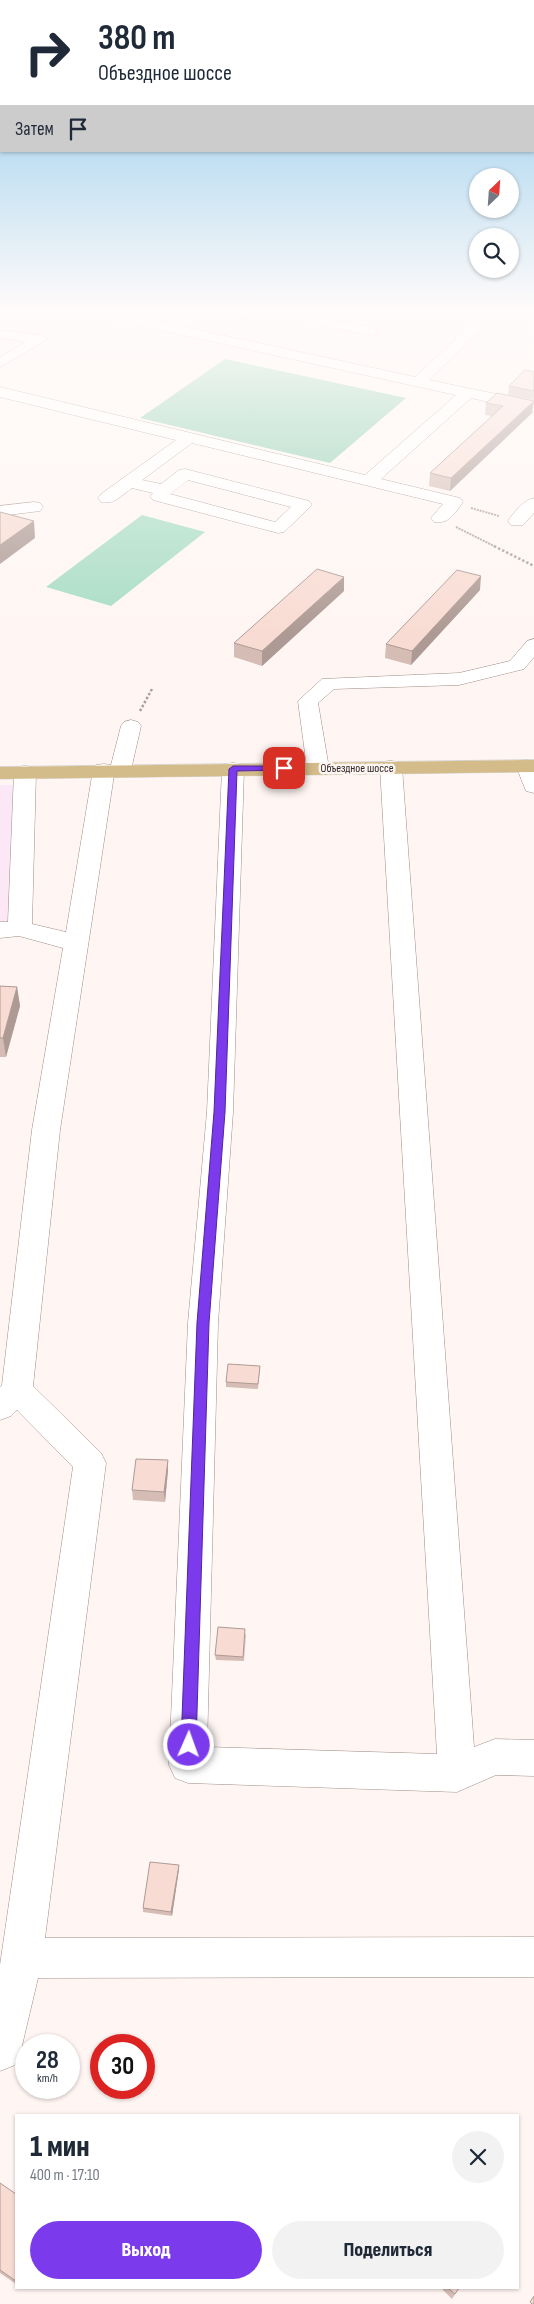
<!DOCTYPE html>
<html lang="ru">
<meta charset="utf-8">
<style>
:root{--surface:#fff;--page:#f2f2f3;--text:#1f2937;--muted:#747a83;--accent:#7c3aed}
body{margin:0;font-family:"Sofia Sans Condensed",sans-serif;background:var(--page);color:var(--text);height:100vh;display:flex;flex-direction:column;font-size:19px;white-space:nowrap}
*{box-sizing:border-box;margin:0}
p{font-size:16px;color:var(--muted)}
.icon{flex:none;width:28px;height:28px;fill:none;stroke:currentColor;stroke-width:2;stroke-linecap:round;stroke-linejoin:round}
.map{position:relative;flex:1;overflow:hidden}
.panel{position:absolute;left:15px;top:2114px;width:504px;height:175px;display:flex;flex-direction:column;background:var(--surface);border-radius:0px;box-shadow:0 1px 4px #0004}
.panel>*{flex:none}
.guide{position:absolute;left:0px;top:0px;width:535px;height:152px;box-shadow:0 1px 4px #0004;background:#fff;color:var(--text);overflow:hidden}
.needle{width:32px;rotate:25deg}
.tools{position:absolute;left:469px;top:168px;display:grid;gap:10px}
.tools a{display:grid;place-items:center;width:50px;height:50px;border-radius:50%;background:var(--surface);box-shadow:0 1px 4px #0004;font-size:25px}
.speed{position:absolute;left:15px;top:2034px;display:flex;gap:10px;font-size:25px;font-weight:700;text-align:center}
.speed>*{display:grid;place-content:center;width:65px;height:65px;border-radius:50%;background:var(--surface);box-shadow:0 1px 4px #0004;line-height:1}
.speed small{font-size:12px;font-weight:400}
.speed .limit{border:8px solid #d22;background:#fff;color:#111}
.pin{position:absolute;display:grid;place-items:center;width:42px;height:42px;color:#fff;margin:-21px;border-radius:10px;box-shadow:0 2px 8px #0006}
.me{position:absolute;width:55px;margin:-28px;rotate:2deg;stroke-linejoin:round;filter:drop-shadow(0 0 4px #0008)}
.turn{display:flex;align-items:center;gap:18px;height:105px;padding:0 15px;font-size:22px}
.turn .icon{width:65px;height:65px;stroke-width:2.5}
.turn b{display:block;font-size:35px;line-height:42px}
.then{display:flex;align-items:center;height:48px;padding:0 15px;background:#0003;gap:10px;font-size:19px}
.round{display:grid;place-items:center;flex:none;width:52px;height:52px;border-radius:26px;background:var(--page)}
.headline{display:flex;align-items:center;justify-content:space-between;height:85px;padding:0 15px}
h1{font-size:30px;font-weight:800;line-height:38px}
.action{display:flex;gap:10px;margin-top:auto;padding:10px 15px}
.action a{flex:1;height:58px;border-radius:30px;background:var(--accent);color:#fff;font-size:20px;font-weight:800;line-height:58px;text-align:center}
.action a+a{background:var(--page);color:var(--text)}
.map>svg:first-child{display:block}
</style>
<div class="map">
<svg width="534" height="2304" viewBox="0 0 534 2304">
<rect width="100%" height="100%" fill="#fff6f3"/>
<polygon fill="#fce7f7" points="0,785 16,785 14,926 0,927"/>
<polygon fill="#a8ddc4" points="142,515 205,532 111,606 46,587"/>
<polygon fill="#89cdae" points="225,359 406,398 330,463 140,418"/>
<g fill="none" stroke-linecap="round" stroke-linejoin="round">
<g stroke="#9f8c85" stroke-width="1">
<g id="minor">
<path d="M84,311h27l304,66 70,-66h15l-71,69 105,22v10l-63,-14 -90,81 79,19 3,4c-8,11 -15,23 -29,20l-3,-4 12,-14 -251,-61 -50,37 19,4 18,-14 6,-1 124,32 3,4 -28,27 -6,1 -125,-33 -3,-4 3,-3 -21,-5c-10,7 -18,17 -31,14l-3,-4 3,-4 75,-54 -176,-43v-10l365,88 91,-80 -365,-80zM188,480l103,27 -16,15 -105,-28z"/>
<path d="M214,311h45c-11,14 -28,7 -43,3z"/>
<polygon points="265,311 293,311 373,328 380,332 373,336 272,315"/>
<polygon points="0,330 41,335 48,339 0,367 0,357 26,342 0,338"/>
<path d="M534,498v15l-11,12h-12l-3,-4c6,-9 16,-21 26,-23z"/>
<polygon points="34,502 40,503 43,507 40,511 0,516 0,506"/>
<polygon points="534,639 534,657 524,669 459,685 334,689 318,703 329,768 326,773 318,774 310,773 307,768 298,701 322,679 459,673 510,661 527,641"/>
<polygon points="131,720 138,722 141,726 131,770 128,775 120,776 114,775 60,1130 33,1386 101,1453 106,1463 45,1938 534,1937 534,1977 38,1978 21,2050 15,2065 0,2071 0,1965 73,1467 17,1410 11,1416 0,1420 0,1387 2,1385 32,1130 63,948 19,936 0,938 0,922 8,922 14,772 17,767 25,766 33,767 36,772 32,924 66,932 93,770 96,765 104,764 111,765 121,726 124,722"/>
<polygon points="527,760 534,761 534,793 526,791 516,766 519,761"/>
<polygon points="391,761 399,762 402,767 474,1747 495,1739 534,1740 534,1776 496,1775 457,1792 188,1783 175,1778 169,1765 188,1323 207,1112 222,769 225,764 233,763 241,764 244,769 233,1112 218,1323 207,1747 437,1754 380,767 383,762"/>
</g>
</g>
<g stroke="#d6d4d4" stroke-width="1">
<polygon id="major" points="534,760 534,772 0,779 0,767"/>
</g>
<g stroke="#a8a09d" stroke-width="2" stroke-dasharray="2 1" stroke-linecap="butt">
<polyline points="471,508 499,516"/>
<polyline points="456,527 496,547"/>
</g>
<g stroke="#a8a09d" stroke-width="2.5" stroke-dasharray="2.5 2" stroke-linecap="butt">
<polyline points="494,546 534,566"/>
<polyline points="140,711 152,689"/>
</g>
<use href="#minor" fill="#fff" fill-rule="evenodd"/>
<use href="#major" fill="#d3bc89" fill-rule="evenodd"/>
</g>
<g fill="#d5bdb5">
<polygon points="534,372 534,400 508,395 509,386"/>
<polygon points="486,403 532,413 450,491 429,486 430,473 492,416 485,415"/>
<polygon points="480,590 411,665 385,658 386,644"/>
<polygon points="344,591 262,666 234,657 234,643"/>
<polygon points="0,986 17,987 20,1006 6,1057 0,1057"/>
<polygon points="260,1366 258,1389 226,1387 226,1382"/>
<polygon points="168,1460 168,1470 165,1502 133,1500 132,1490"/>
<polygon points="246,1634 244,1661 216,1660 215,1655"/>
<polygon points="179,1865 179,1869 172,1916 143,1912 143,1908"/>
<polygon points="0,2183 16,2194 16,2284 0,2273"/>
<polygon points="441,2288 459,2288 452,2299"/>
</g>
<g fill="#ae9a94">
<polygon points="534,401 532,413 450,491 451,478"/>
<polygon points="34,521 35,538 0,564 0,545"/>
<polygon points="481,576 480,590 411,665 412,651"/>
<polygon points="344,577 344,591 262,666 262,651"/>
<polygon points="17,987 20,1006 6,1057 3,1038"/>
<polygon points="168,1460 168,1470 165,1502 164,1492"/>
<polygon points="179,1865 179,1869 172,1916 171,1912"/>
</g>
<g fill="#f8dcd3" stroke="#ae9a94">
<polygon points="525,370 534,372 534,391 509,386"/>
<polygon points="497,393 534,401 451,478 430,473 503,406 486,403"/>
<polygon points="0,512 34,521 0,545"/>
<polygon points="317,569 344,577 262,651 234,643"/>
<polygon points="457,570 481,576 412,651 386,644"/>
<polygon points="0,986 17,987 3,1038 0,1038"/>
<polygon points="228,1364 260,1366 258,1384 226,1382"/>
<polygon points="136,1459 168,1460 164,1492 132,1490"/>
<polygon points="218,1627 245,1629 243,1657 215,1655"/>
<polygon points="150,1862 179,1865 171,1912 143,1908"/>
<polygon points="0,2183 16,2194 16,2281 0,2270"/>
<polygon points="448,2288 459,2288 455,2294"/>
<polygon points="534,2296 534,2304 532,2304 530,2302"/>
</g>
<linearGradient id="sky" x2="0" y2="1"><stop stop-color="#82c3ea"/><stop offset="0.49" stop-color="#fffbfa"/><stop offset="1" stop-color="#fffbfa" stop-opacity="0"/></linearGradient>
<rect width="534" height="634" fill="url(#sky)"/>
<polygon fill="#7c3aed" stroke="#51269a" points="284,766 287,766 287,770 237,771 225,1112 209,1323 196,1745 194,1751 189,1753 183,1751 181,1745 197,1323 214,1112 229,769 233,766"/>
<g text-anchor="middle" stroke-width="5" stroke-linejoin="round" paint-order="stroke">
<g font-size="12" fill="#302826" stroke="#fff6f3">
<text x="357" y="772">Объездное шоссе</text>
</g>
</g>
</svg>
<div class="tools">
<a><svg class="needle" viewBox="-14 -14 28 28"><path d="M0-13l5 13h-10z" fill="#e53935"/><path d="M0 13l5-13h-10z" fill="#747a83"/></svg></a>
<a><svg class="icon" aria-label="search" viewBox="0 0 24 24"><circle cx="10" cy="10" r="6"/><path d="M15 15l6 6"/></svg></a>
</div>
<div class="speed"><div>28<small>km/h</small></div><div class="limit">30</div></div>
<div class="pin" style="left:284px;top:768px;background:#d93025"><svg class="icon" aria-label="arrive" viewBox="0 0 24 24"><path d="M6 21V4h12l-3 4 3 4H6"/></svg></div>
<svg class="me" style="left:189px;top:1745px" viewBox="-20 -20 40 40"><circle r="17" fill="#7c3aed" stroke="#fff" stroke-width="3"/><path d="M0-11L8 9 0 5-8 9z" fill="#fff"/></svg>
<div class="guide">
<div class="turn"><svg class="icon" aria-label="right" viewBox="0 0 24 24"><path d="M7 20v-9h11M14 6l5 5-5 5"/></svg><div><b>380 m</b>Объездное шоссе</div></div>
<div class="then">Затем<svg class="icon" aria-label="arrive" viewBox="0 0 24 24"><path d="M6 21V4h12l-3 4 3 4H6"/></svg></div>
</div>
<section class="panel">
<div class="headline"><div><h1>1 мин</h1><p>400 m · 17:10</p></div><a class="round"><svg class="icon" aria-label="close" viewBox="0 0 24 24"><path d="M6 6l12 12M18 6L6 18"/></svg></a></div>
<div class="action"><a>Выход</a><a>Поделиться</a></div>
</section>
</div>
